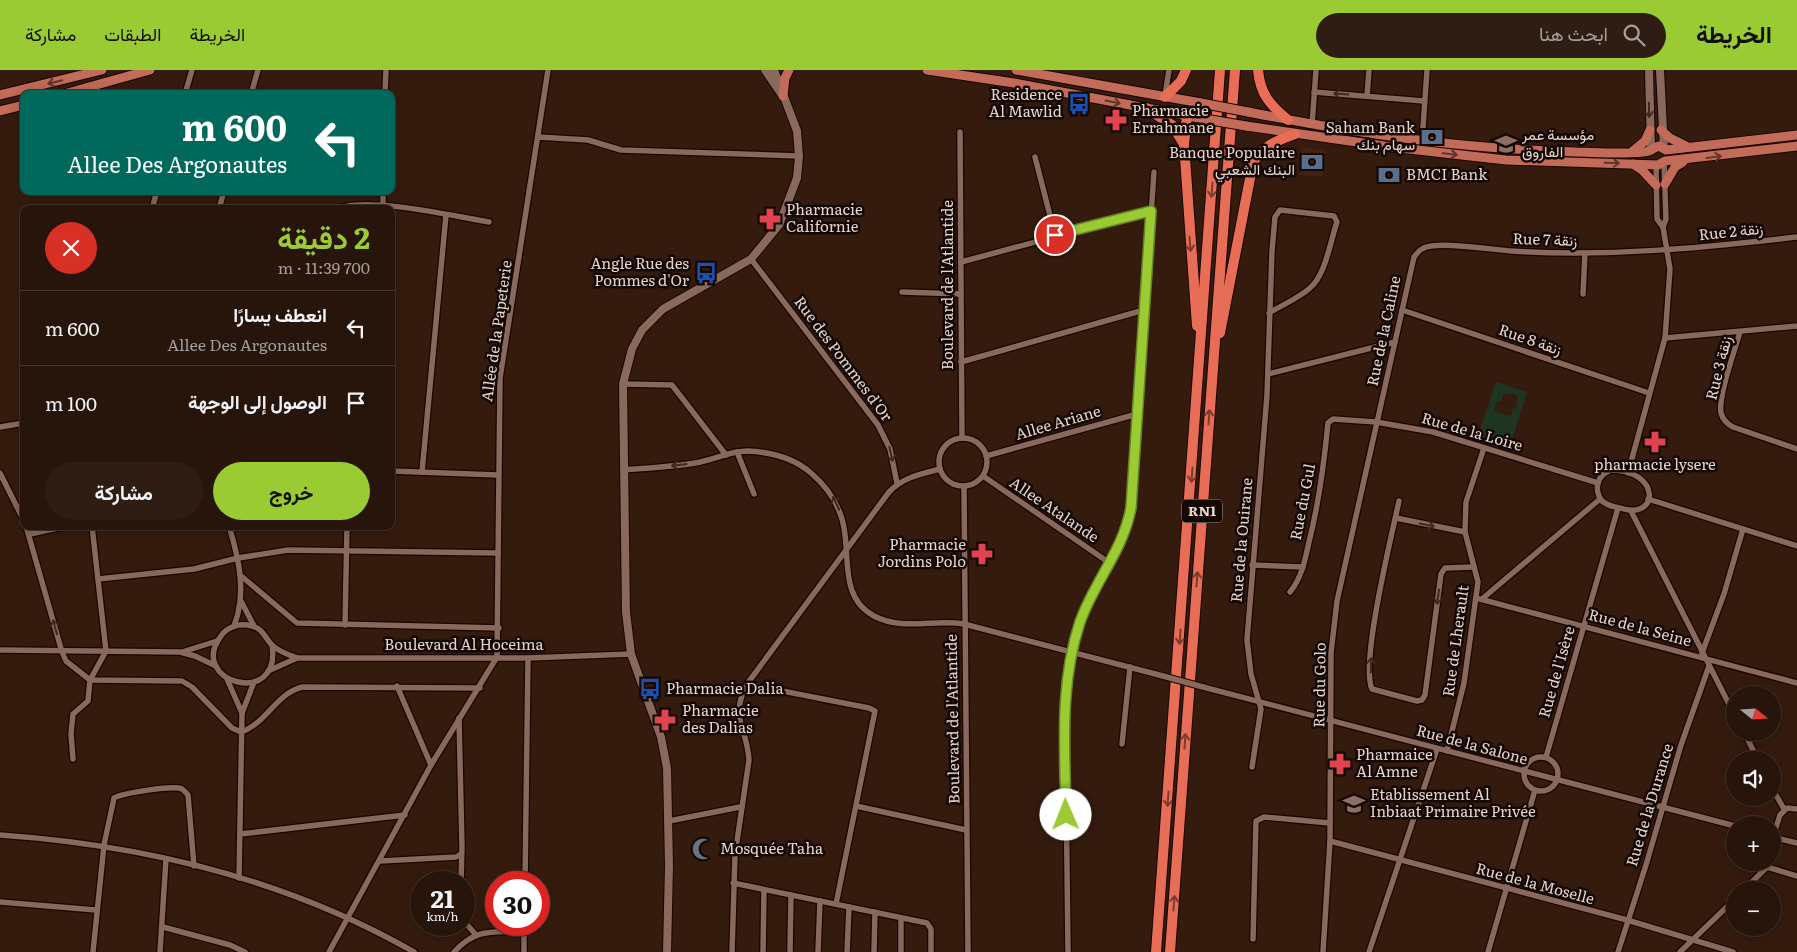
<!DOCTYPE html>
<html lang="ar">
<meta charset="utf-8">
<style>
:root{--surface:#27140a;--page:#2f1d13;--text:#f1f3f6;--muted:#a49e9c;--line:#43332b;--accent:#9bcb33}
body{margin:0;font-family:Literata,Vazirmatn,serif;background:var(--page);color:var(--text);direction:rtl;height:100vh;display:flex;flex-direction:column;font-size:19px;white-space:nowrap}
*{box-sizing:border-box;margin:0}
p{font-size:16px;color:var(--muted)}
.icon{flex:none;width:28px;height:28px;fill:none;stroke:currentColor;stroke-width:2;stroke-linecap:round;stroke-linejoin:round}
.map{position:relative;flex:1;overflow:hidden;direction:ltr}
.details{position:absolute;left:20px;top:135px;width:375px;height:325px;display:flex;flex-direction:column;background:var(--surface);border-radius:10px;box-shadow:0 2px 12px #0003,0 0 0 1px var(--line);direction:rtl}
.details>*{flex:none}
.top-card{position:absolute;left:20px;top:20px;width:375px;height:105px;border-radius:10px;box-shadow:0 2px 12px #0003,0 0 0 1px var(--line);direction:rtl;background:#00695c;color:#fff;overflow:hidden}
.needle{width:32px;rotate:108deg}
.controls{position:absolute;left:1726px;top:616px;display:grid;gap:10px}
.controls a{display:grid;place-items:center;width:55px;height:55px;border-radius:50%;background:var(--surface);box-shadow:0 2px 12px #0003,0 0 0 1px var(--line);font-size:25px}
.speed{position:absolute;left:410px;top:801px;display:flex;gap:10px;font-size:25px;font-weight:700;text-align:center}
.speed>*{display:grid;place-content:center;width:65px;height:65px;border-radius:50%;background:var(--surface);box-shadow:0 2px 12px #0003,0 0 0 1px var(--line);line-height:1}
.speed small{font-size:12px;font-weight:400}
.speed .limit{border:8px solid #d22;background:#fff;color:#111}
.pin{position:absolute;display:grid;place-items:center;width:42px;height:42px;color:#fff;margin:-21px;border:2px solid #fff;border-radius:50%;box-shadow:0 1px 5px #0007}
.me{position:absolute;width:55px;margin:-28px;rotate:359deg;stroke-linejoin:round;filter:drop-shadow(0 0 4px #0008)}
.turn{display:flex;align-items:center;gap:18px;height:105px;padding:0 25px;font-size:22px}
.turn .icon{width:65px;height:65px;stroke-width:2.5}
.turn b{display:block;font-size:35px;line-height:42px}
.round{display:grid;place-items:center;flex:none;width:52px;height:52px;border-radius:26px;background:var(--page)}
.head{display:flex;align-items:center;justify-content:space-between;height:85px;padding:0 25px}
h1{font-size:30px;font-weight:700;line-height:38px;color:var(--accent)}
.primary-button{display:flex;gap:10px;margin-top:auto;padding:10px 25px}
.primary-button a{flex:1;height:58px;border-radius:30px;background:var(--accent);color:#111;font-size:20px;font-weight:700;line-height:58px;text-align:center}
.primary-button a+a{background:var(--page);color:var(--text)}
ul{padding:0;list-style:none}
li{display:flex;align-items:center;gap:15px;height:75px;padding:0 25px;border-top:1px solid var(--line)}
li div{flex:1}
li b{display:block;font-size:19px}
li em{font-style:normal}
header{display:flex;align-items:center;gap:30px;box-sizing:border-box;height:70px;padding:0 25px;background:var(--accent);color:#111}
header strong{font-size:24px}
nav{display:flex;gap:28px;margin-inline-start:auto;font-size:18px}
.search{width:350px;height:45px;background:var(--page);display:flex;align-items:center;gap:12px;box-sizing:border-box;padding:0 18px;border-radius:28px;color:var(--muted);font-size:19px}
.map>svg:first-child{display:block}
</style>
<header>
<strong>الخريطة</strong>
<div class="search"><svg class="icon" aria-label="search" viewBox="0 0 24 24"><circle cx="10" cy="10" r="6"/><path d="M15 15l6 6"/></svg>ابحث هنا</div>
<nav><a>الخريطة</a><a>الطبقات</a><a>مشاركة</a></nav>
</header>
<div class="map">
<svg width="1797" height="882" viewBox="0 0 1797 882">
<rect width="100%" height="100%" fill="#341b0e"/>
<polygon fill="#402112" points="1302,77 1326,80 1323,107 1299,105"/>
<path fill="#1e3522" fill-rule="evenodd" d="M1496,312l31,10 -17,54 -32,-10zM1504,323l7,2 1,-2 6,4 -2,12 -3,-1 -2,8 -17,-5 3,-10 4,1z"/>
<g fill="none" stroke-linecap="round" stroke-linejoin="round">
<g stroke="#1a0500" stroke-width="8">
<g id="street">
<polyline points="1314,22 1424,31"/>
<polyline points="185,24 192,0"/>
<polyline points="251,24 258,0"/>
<polyline points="385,24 386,0"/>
<polyline points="1165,25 1169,0"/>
<polyline points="1367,26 1369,0"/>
<polyline points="1312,55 1316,0"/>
<polyline points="960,62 962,368"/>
<polyline points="538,67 588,70 621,80 799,86"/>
<polyline points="1422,72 1427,0"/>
<polyline points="1035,87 1055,165"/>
<polyline points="383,135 383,121"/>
<polyline points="152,139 157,121"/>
<polyline points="219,139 224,121"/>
<path d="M337,139c32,-13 115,7 152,13"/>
<polyline points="1663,157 1666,149 1664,93"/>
<polyline points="751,189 878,355 890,379 897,413"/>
<polyline points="961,192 1151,141"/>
<polyline points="902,222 961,224"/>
<polyline points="1583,224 1585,183"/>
<polyline points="1402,240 1649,323"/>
<path d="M1740,262c-5,18 -22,64 -19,81 2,7 6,11 12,14l64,22"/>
<polyline points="1665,268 1797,256"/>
<polyline points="961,292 1144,240"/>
<polyline points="1268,304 1395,272"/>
<polyline points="623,314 672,315 726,385"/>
<polyline points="0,357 24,353"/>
<circle cx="963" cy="392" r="24"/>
<polyline points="737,382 754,424"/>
<polyline points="986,386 1137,344"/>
<path d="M623,400c24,-2 49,-3 72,-7 18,-3 35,-12 52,-12 23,1 47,7 64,22 14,12 24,25 30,43 12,32 -5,80 33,100 28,15 61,3 90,8l199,52"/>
<path d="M1611,400c50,0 49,51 9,38 -7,-1 -13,-3 -18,-7 -9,-12 -4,-27 9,-31z"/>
<polyline points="391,401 498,405"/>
<polyline points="422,402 446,145"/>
<polyline points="0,403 24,451"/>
<polyline points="1628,403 1665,268 1670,199 1663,157 1657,149 1656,95"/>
<polyline points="983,406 1111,494"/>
<polyline points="964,416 968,882"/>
<polyline points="1648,429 1797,476"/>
<path d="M1399,431c-7,33 -39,163 -27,188l45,12 5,-1 3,-5 16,-121 4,-6 29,-1"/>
<polyline points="1631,441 1735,646"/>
<polyline points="1396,448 1465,462"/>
<path d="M26,456l36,126 4,9 24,19 92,1 10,6 40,41 9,4c25,-8 36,-40 62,-45l177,1"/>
<path d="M229,456c10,33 18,67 5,100"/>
<polyline points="30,464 67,456"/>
<polyline points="1252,495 1303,497"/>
<polyline points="240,505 297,553 499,558"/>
<polyline points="98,509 194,499 238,488 288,480 498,483"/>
<path d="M1290,522c12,-15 15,-32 19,-50 10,-39 15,-78 19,-119l5,-4 43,3 57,10 165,51"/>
<polyline points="1476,528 1797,613"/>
<polyline points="1482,529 1600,429"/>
<polyline points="241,531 254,556"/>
<polyline points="345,555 347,456"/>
<path d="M272,575c10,64 -86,37 -51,-9 7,-10 19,-13 31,-10 12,3 13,13 21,20 7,6 16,9 24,12"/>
<polyline points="0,580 180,582 195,586 216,596"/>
<polyline points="182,582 217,571"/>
<polyline points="1702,583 1724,524 1743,459"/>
<polyline points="268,601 297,588 528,588 631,584"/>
<polyline points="227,609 242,643"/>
<polyline points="747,614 869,638 875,641 836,834"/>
<polyline points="397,616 431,695"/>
<polyline points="1203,617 1735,756"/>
<polyline points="459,648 462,777 461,812"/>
<polyline points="1744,662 1758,690"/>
<polyline points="1122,674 1130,597"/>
<polyline points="1447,681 1464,613 1478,512 1465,462 1466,432 1484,378"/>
<circle cx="1541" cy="704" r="17"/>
<polyline points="1546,687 1618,438"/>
<polyline points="73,689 71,664 73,644 88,631 90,610 106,581 92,456"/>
<path d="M1252,697l9,-58 -10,-35 -4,-34 20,-245 5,-144 3,-34 5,-7 54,6 3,6c-7,20 -11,52 -27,66 -11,10 -28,17 -41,25"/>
<polyline points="1772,718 1784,739"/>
<polyline points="856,736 966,760"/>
<polyline points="669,751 740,737"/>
<polyline points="240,764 405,745"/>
<path d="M0,765c144,10 288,45 414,117"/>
<polyline points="1772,767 1797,773"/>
<polyline points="1772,770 1780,745 1787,738 1797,739"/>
<polyline points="1330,771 1627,850 1733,882"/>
<polyline points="380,791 456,787 461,784"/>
<polyline points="1767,797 1797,806"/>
<polyline points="239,808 242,643 254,612"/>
<polyline points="525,812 528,588"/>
<polyline points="733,813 927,853 931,859 931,882"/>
<polyline points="1744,820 1767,797"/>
<polyline points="0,832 96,840"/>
<polyline points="901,848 901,882"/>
<polyline points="464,851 476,865"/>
<polyline points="163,857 230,875 245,882"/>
<polyline points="1253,869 1256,751 1264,747 1330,753"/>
<path d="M93,882l11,-107 10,-47c9,-5 59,-13 68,-9 3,2 4,4 6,6l6,71"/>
<polyline points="160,882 166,789"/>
<polyline points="329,882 431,695 497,587 500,308 548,0"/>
<path d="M454,882c23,-25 39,-19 70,-21"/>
<polyline points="524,882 524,855"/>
<path d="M732,882l3,-97 14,-95c-2,-34 -20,-41 -2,-76l142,-192c14,-15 32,-18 51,-23"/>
<polyline points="763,882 764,820"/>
<polyline points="790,882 791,825"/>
<polyline points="818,882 820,831"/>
<polyline points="847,882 849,837"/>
<polyline points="874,882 875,842"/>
<path d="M1068,882l-3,-260c4,-29 10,-58 22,-86 15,-34 37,-60 44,-98l23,-336"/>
<path d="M1323,882l7,-111 1,-188 6,-52 77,-344c2,-2 5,-7 8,-8 13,-9 72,1 90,2 96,6 190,-3 285,-14"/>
<polyline points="1369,882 1437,679"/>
<polyline points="1488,882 1535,720"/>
<polyline points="1618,882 1646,795 1681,675 1709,596"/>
<polyline points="1680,882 1735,829"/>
</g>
</g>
<g stroke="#1a0500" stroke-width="10">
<g id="secondary">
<polyline points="765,0 782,25"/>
<polyline points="1649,0 1651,79"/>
<polyline points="1660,0 1664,78"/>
<polyline points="667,882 669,796 667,698 661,667 631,584 626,542 623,314 632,279 642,260 663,239 751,189 779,155 797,108 799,86 797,61 774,0"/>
</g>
</g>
<g stroke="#1a0500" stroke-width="11">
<g id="primary">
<polyline points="927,0 1014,13 1199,48"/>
<polyline points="1016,0 1201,33"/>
<polyline points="64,24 150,0"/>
<polyline points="0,25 102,0"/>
<polyline points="783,26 785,8 789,0"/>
<polyline points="0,41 24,35"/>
<path d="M1248,42c111,22 215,37 328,40 15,0 61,3 73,-1 4,-1 5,-4 10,-5l7,4 131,-15"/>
<polyline points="1246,56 1391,77 1506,90 1658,95 1665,91 1797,76"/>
<polyline points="1661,60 1670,68 1686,76"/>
<polyline points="1633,81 1645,71 1650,60"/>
<polyline points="1633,94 1642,100 1656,115"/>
<polyline points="1665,114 1675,97 1683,92"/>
</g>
</g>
<g stroke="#1a0500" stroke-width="12">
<g id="highway">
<path d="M1258,0c2,24 12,35 30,50"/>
<polyline points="1165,27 1181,11 1186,0"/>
<polyline points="1146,38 1172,55 1184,74 1197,256"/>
<polyline points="1184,74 1187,46"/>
<path d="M1220,263l33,-170c9,-17 25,-23 42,-29"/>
<polyline points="1156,882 1220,0"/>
<polyline points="1170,882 1235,0"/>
</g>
</g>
<use href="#street" stroke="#88695b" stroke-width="5.5"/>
<use href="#secondary" stroke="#88695b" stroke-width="8"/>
<use href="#primary" stroke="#c16b58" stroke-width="9"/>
<use href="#highway" stroke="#e76d56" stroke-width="10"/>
<g stroke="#1a0500" stroke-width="8" stroke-linecap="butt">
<polyline id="street-bridge" points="1163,606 1203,617"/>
</g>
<g stroke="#1a0500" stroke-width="11" stroke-linecap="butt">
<g id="primary-bridge">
<polyline points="1201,33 1248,42"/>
<polyline points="1199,48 1246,56"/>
</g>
</g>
<use href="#street-bridge" stroke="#88695b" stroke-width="5.5"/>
<use href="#primary-bridge" stroke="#c16b58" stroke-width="9"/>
</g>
<defs><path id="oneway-shaft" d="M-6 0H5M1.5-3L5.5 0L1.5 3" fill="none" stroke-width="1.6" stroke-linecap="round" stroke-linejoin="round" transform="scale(1.25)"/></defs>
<g stroke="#61352a">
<use href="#oneway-shaft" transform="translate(55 12) rotate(166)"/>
<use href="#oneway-shaft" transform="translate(1113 32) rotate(11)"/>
<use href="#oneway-shaft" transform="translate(1450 84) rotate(6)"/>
<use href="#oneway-shaft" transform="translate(1714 87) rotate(-8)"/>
<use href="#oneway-shaft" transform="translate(1612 93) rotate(1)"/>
</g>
<g stroke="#3c2a22">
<use href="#oneway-shaft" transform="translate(1341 24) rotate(-176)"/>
<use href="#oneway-shaft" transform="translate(1649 40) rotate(89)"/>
<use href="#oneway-shaft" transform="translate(891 384) rotate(77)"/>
<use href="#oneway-shaft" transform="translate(679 395) rotate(173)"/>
<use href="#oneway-shaft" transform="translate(836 433) rotate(-115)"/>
<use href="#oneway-shaft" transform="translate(1427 455) rotate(12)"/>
<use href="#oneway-shaft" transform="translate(1438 527) rotate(98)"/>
<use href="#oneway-shaft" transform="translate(55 557) rotate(-105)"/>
<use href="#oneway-shaft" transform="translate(1371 595) rotate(-88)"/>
</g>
<g stroke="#7d3a2d">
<use href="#oneway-shaft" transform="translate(1212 120) rotate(94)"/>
<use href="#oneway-shaft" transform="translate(1190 174) rotate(86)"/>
<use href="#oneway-shaft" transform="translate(1209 347) rotate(-86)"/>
<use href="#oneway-shaft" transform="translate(1192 405) rotate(94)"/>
<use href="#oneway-shaft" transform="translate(1197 509) rotate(-86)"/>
<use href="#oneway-shaft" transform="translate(1180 567) rotate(94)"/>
<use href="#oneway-shaft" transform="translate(1185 671) rotate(-86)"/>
<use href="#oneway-shaft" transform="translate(1168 729) rotate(94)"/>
<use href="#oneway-shaft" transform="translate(1174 833) rotate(-86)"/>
</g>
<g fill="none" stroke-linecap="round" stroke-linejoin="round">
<g stroke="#658421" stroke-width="12">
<path id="route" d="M1055,165l96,-24 -20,297c-8,43 -37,74 -51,114 -21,63 -15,128 -14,193"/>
</g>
<use href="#route" stroke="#9bcb33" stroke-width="9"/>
</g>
<defs>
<g id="bus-bare" transform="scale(1.725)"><path d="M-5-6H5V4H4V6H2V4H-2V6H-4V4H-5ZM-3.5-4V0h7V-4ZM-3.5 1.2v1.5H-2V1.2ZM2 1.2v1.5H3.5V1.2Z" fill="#1a4fb4" stroke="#130804" stroke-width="2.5" paint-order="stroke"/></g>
<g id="pharmacy-bare" transform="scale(1.725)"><path d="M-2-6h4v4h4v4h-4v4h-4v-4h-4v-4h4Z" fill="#e0444e" stroke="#130804" stroke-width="2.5" paint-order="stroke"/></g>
<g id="bank-bare" transform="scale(1.725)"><path d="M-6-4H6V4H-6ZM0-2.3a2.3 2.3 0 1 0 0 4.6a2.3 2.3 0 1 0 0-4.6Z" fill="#5c6f8a" stroke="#130804" stroke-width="2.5" paint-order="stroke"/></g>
<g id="school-bare" transform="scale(1.725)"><path d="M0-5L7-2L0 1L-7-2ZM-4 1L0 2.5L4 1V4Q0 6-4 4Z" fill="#8d6e63" stroke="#130804" stroke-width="2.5" paint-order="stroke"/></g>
<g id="mosque-bare" transform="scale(1.725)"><path d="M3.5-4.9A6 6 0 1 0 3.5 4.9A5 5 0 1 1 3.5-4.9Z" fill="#6b7280" stroke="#130804" stroke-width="2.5" paint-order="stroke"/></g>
</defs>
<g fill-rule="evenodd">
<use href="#bus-bare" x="1079" y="34"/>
<use href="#pharmacy-bare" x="1116" y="50"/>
<use href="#bank-bare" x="1432" y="67"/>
<use href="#school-bare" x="1506" y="74"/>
<use href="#bank-bare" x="1312" y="92"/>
<use href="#bank-bare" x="1389" y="105"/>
<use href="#pharmacy-bare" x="770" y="149"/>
<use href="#bus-bare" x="706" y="203"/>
<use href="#pharmacy-bare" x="1655" y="372"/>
<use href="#pharmacy-bare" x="982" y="484"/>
<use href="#bus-bare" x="650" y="619"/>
<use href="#pharmacy-bare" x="665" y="650"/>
<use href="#pharmacy-bare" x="1340" y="694"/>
<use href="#school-bare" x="1354" y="734"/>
<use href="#mosque-bare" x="703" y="779"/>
</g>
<g text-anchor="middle" stroke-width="5" stroke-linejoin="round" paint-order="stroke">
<rect fill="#130804" stroke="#a79891" stroke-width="1" x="1182" y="429.5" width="40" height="23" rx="4"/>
<g font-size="14" font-weight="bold" fill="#e7d5cd">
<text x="1202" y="446">RN1</text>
</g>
<g font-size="15" fill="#e7d5cd" stroke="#130804" text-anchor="start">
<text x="1062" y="30" text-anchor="end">Residence<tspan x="1062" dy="17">Al Mawlid</tspan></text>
<text x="1132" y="46">Pharmacie<tspan x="1132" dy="17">Errahmane</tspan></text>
<text x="1415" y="63" text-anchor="end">Saham Bank<tspan x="1415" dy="17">سهام بنك</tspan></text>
<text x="1522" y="70">مؤسسة عمر<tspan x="1522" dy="17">الفاروق</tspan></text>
<text x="1295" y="88" text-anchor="end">Banque Populaire<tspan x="1295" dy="17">البنك الشعبي</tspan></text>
<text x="1406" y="110">BMCI Bank</text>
<text x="786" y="145">Pharmacie<tspan x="786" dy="17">Californie</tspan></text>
<text x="689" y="199" text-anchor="end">Angle Rue des<tspan x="689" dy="17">Pommes d'Or</tspan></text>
<text x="1655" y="400" text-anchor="middle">pharmacie lysere</text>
<text x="966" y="480" text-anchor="end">Pharmacie<tspan x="966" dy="17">Jordins Polo</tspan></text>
<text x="666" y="624">Pharmacie Dalia</text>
<text x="682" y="646">Pharmacie<tspan x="682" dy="17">des Dalias</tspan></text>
<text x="1356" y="690">Pharmaice<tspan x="1356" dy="17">Al Amne</tspan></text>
<text x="1370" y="730">Etablissement Al<tspan x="1370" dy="17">Inbiaat Primaire Privée</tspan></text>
<text x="720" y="784">Mosquée Taha</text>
</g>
<g font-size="15" fill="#e7d5cd" stroke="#130804">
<text transform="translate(1731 162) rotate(-6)" y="5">Rue 2 زنقة</text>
<text transform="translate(1545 170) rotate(2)" y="5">Rue 7 زنقة</text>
<text transform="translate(948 215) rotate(-90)" y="5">Boulevard de l'Atlantide</text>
<text transform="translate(497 261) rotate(-82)" y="5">Allée de la Papeterie</text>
<text transform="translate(1384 261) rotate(-78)" y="5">Rue de la Caline</text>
<text transform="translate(1530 270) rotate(19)" y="5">Rue 8 زنقة</text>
<text transform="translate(843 289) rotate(53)" y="5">Rue des Pommes d'Or</text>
<text transform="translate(1719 298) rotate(-76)" y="5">Rue 3 زنقة</text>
<text transform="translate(1058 353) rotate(-16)" y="5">Allee Ariane</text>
<text transform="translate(1472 362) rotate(16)" y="5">Rue de la Loire</text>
<text transform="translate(1303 432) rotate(-79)" y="5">Rue du Gul</text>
<text transform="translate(1054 440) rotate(34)" y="5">Allee Atalande</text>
<text transform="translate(1242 470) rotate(-85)" y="5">Rue de la Ouirane</text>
<text transform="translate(1640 558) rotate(15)" y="5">Rue de la Seine</text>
<text transform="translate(1456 571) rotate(-82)" y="5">Rue de Lherault</text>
<text x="464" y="580">Boulevard Al Hoceima</text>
<text transform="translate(1557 602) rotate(-74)" y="5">Rue de l'Isère</text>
<text transform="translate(1320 615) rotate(-89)" y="5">Rue du Golo</text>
<text transform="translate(953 649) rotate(-91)" y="5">Boulevard de l'Atlantide</text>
<text transform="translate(1472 675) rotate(15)" y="5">Rue de la Salone</text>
<text transform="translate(1650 735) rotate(-73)" y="5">Rue de la Durance</text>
<text transform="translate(1535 814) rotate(15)" y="5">Rue de la Moselle</text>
</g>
</g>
</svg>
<div class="controls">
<a><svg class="needle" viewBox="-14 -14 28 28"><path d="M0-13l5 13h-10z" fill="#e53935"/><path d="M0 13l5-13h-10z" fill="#a49e9c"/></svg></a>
<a><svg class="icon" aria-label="sound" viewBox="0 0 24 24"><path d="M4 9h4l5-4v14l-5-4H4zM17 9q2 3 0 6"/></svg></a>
<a>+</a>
<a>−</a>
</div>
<div class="speed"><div>21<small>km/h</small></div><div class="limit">30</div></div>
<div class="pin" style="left:1055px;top:165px;background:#d93025"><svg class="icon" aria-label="arrive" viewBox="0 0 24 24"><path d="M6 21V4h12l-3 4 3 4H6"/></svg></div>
<svg class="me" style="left:1066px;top:745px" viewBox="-20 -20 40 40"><circle r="19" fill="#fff"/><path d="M0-13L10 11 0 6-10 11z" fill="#9bcb33"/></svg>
<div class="top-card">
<div class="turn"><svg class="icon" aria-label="left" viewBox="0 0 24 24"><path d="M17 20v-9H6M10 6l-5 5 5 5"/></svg><div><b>600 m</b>Allee Des Argonautes</div></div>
</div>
<section class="details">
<div class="head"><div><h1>2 دقيقة</h1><p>700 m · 11:39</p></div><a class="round" style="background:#d93025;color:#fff"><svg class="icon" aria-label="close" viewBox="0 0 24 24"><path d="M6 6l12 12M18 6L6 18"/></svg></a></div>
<ul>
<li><svg class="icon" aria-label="left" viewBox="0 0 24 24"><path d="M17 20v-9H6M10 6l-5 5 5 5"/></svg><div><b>انعطف يسارًا</b><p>Allee Des Argonautes</p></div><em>600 m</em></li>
<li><svg class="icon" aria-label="arrive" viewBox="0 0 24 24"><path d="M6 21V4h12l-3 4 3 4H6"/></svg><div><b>الوصول إلى الوجهة</b></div><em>100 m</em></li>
</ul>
<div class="primary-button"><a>خروج</a><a>مشاركة</a></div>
</section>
</div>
